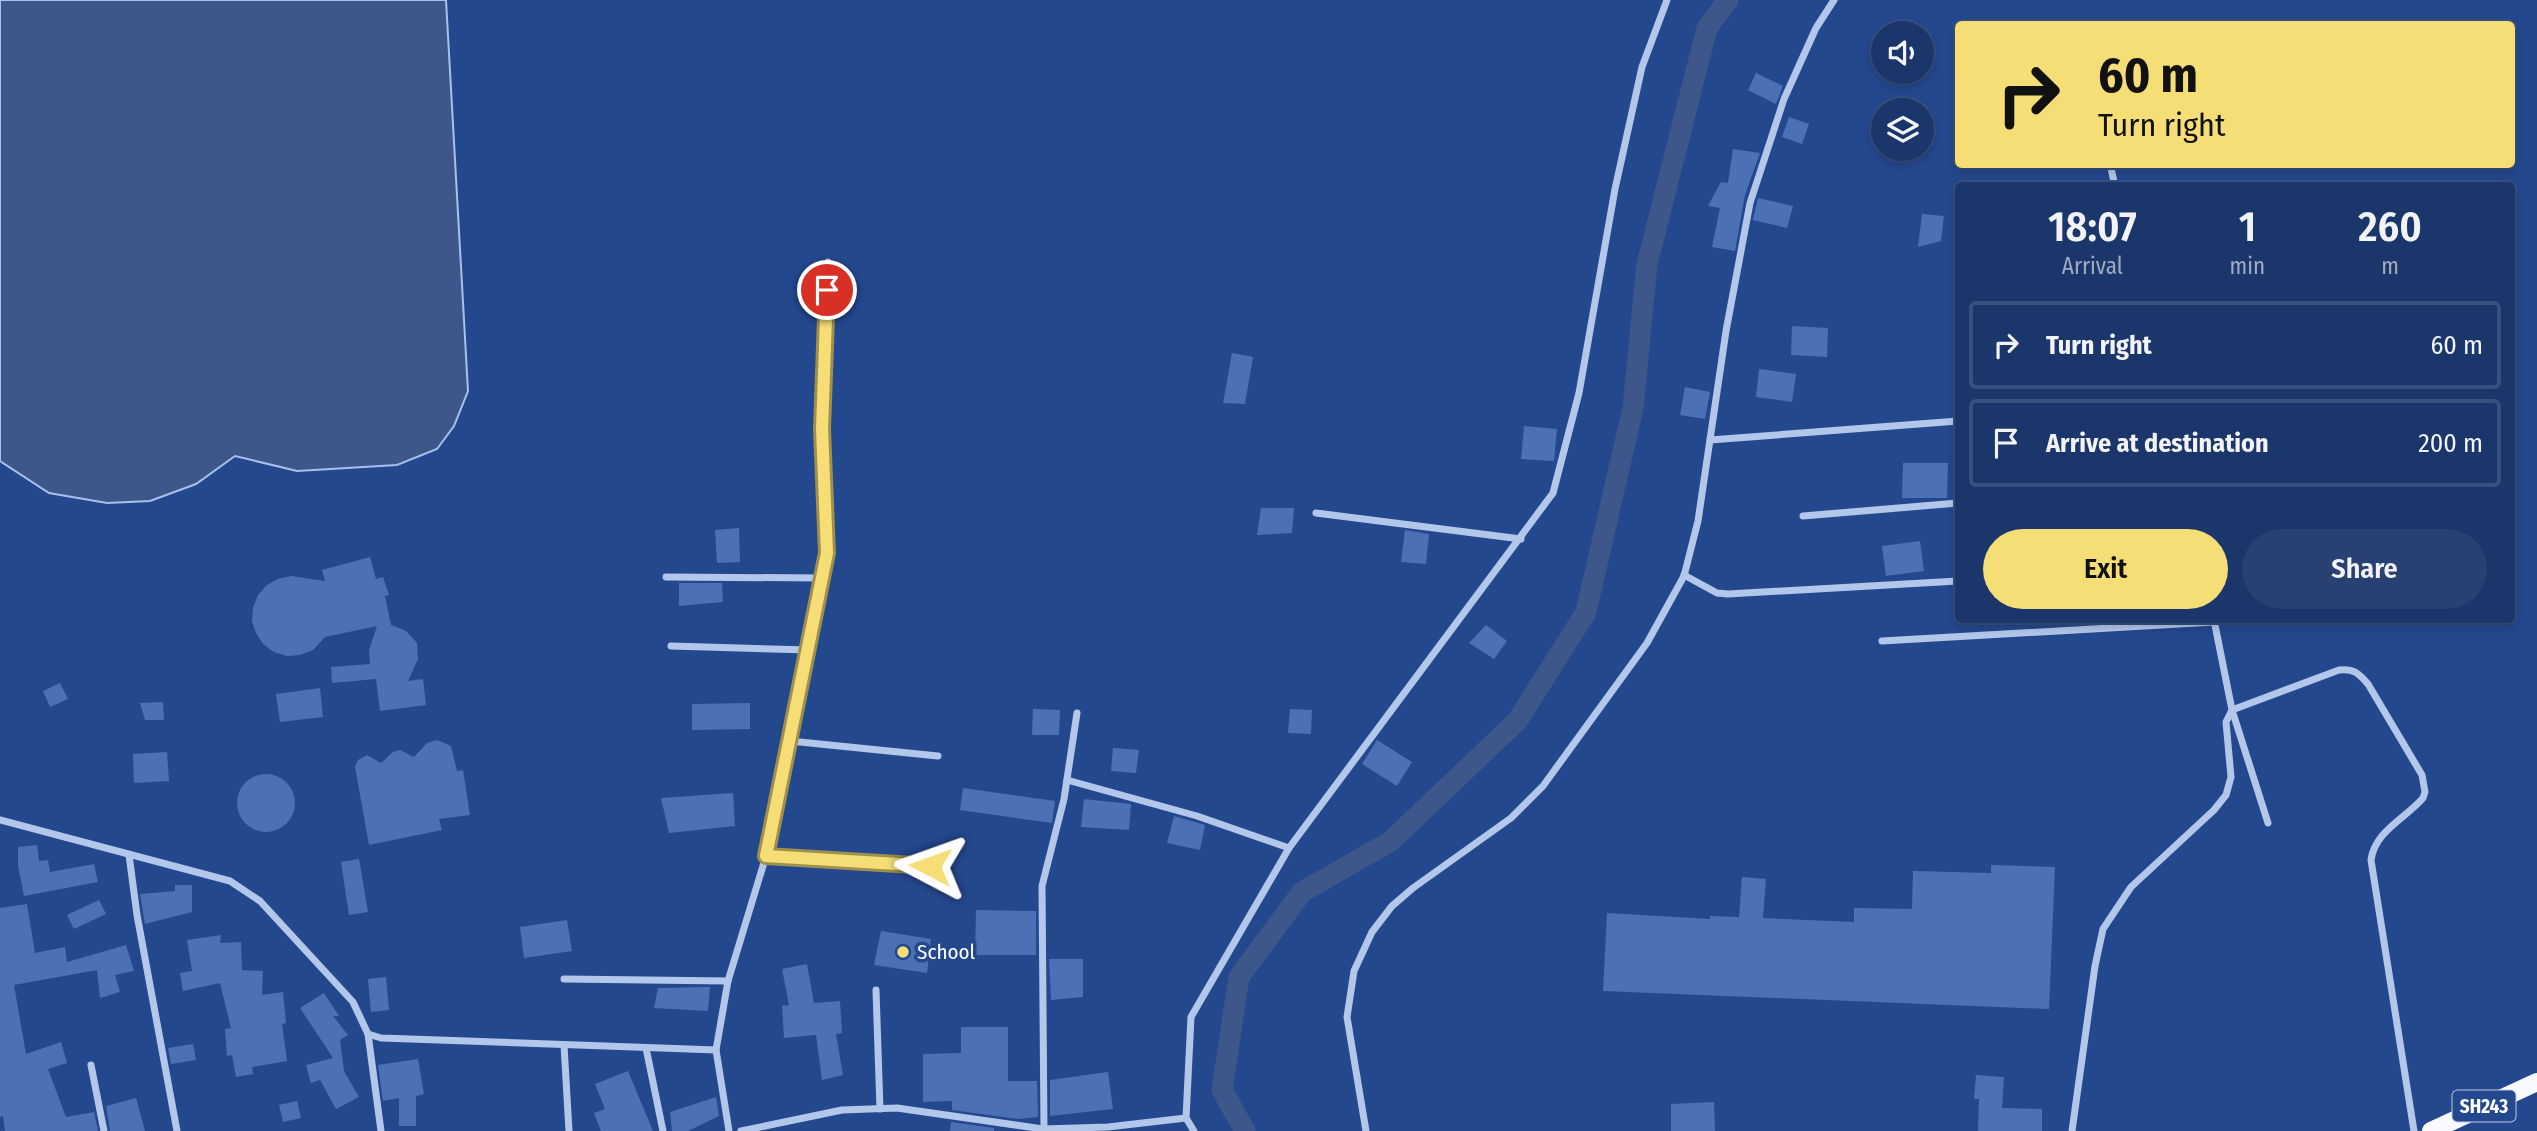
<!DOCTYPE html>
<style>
:root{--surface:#1b366a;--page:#284172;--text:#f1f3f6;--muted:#a0abc1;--line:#39507e;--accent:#f6de76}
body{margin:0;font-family:"Fira Sans Condensed",sans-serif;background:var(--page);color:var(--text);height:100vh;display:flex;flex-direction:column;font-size:26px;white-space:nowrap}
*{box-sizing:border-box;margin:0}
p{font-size:23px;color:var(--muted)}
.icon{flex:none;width:38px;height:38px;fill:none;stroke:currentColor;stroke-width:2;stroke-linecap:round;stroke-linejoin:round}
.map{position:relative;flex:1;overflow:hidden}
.sheet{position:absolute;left:1955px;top:182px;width:560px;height:441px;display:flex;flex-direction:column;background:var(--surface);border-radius:7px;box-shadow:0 4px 10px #0003,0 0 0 2px var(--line)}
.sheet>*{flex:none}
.guide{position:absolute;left:1955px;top:21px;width:560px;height:147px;border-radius:7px;box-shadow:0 4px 10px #0003,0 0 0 2px var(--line);background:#f6de76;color:#111;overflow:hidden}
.buttons{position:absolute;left:1871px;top:21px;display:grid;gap:14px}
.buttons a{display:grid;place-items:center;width:63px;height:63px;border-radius:50%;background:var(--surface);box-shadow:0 4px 10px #0003,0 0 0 2px var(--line);font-size:35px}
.pin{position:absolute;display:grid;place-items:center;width:60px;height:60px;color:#fff;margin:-30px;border:4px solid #fff;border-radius:50%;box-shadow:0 2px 7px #0007}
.me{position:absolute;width:77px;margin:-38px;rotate:274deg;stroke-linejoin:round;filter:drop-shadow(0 0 5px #0008)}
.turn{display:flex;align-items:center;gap:24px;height:147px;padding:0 28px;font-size:32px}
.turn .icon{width:91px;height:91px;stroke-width:2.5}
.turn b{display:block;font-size:49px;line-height:60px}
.eta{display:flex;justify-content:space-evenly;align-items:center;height:119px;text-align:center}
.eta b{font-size:42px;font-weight:600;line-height:49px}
.action{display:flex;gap:14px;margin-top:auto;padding:14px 28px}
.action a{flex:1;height:80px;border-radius:42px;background:var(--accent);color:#111;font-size:28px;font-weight:600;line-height:80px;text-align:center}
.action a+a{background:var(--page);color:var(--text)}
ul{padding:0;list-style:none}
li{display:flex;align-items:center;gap:21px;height:88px;margin:0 14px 10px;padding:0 14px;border:4px solid var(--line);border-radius:7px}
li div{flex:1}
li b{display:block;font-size:26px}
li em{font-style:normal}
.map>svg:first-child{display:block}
</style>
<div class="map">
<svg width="2537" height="1131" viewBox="0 0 2537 1131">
<rect width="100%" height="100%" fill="#24488e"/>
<polygon fill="#3e578a" stroke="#a7c1ec" stroke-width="2" points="0,0 446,0 468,391 454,426 437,449 397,465 297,471 235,456 196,484 150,501 107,503 49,493 0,461"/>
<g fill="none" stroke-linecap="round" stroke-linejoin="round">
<polyline stroke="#3e578a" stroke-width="21" points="1245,1131 1222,1090 1239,977 1302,892 1391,841 1518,720 1586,612 1633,408 1647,264 1707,28 1728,0"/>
</g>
<g fill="#4c70b5">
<polygon points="1756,73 1783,86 1776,104 1748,90"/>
<polygon points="1789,117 1809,124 1802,144 1782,137"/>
<polygon points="1733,149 1760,153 1745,195 1735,251 1712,247 1720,208 1708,206 1721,182 1728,183"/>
<polygon points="1758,198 1793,206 1787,228 1753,220"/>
<polygon points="1922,214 1944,216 1941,241 1918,247"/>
<polygon points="1792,326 1828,328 1827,357 1791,355"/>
<polygon points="1232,353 1253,357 1245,404 1223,403"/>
<polygon points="1759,369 1796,374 1792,402 1756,397"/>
<polygon points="1685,387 1710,392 1705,419 1680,415"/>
<polygon points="1524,426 1557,429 1554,461 1521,459"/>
<polygon points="1903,463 1948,463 1947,498 1902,498"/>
<polygon points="1261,508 1294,508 1292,533 1257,535"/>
<polygon points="739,528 740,562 717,563 715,530"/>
<polygon points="1405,530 1429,534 1426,564 1401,562"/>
<polygon points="1920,541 1924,571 1886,576 1882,546"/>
<polygon points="370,557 376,579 383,577 389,595 385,596 391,625 406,631 417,643 418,659 408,681 423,679 426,705 380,711 376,679 332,683 331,667 370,664 369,650 377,626 325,637 313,650 300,655 287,656 274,652 263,644 256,633 252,621 253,608 258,595 267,585 278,579 291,576 325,581 322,570"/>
<polygon points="679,583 722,583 723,602 679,606"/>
<polygon points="1486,625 1507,641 1494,659 1469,643"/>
<polygon points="60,683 68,699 50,707 43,691"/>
<polygon points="320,688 323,717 280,722 276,694"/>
<polygon points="163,702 164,720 145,720 140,703"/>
<polygon points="750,703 750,729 692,730 692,704"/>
<polygon points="1033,709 1060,710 1059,735 1032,735"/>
<polygon points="1290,709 1312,710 1311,734 1288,733"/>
<polygon points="437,740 451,746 457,771 463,770 470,815 439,819 442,830 369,845 355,767 358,760 367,755 381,763 393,752 400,750 414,757 427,743"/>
<polygon points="1377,740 1412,762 1397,786 1362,764"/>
<polygon points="1113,748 1139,750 1136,773 1111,771"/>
<polygon points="167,752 169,781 134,783 133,754"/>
<circle cx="266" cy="803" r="29"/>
<polygon points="963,788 1055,801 1052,823 960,810"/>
<polygon points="733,793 735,826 669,833 661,798"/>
<polygon points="1084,799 1131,804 1129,830 1081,827"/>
<polygon points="1174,816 1205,825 1200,850 1167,843"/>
<polygon points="37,845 39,861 48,860 50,872 94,864 98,882 24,896 18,866 18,847"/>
<polygon points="359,859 368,912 349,915 341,862"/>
<polygon points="1991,865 2055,867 2049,1009 1603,991 1607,913 1710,919 1710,916 1739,917 1742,877 1766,879 1763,918 1854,922 1854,908 1912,909 1913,871 1991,873"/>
<polygon points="175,885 192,885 192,912 145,924 140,894 175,891"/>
<polygon points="99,900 106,914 74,929 67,915"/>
<polygon points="27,904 35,953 65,947 67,962 126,945 134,971 115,975 120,992 100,998 97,970 14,985 26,1054 61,1042 67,1063 48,1069 66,1117 94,1112 98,1131 5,1131 3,1116 0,1117 0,908"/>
<polygon points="976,910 1036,911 1036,955 975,955"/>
<polygon points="567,920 572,951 524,958 520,927"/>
<polygon points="881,931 931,939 927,973 874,965"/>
<polygon points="221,935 220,943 241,942 242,970 263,971 262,995 283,992 286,1023 282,1024 287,1061 252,1067 253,1074 236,1077 232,1055 227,1056 225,1029 231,1028 220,983 183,991 180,973 192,971 187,940"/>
<polygon points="1049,959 1083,959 1083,997 1051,1000"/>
<polygon points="807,964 814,1003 840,1001 842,1033 836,1034 843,1075 822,1080 816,1035 784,1038 782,1006 789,1005 782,969"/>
<polygon points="386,977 389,1010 371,1012 368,979"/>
<polygon points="710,987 708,1011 654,1008 658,988"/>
<polygon points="324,993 339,1016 333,1016 348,1035 340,1040 344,1071 359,1097 336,1109 320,1080 311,1083 306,1065 333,1058 300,1008"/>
<polygon points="961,1027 1008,1027 1008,1081 1037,1081 1038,1117 1018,1119 952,1110 952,1101 923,1102 923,1054 961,1053"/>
<polygon points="193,1044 196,1060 171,1064 168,1048"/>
<polygon points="418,1059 424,1094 416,1096 416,1126 399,1126 399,1098 383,1101 378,1065"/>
<polygon points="628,1071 653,1131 601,1131 594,1113 605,1109 595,1084"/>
<polygon points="1108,1072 1113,1109 1050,1116 1050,1080"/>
<polygon points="1976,1075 2004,1077 2002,1108 2042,1109 2042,1131 1978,1131 1979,1099 1974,1099"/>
<polygon points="716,1097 719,1116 688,1131 672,1131 670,1112"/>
<polygon points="136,1098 145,1131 110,1131 106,1106"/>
<polygon points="297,1101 301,1118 283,1122 279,1105"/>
<polygon points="1714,1102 1715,1131 1671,1131 1671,1104"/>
<polygon points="951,1122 994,1128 994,1131 950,1131"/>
</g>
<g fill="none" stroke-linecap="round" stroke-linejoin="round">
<g stroke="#b3c7eb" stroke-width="7">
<polyline points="2110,164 2115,186"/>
<polyline points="1710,440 1958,421"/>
<polyline points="1316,513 1521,539"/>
<polyline points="1803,516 1958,503"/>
<polyline points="1684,575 1717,593 1728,594 1958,581"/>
<polyline points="666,577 822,578"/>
<polyline points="1882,641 2214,622"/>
<polyline points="671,646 809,650"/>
<polyline points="790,741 938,756"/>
<polyline points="1067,780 1197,816 1289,848"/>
<polyline points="0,820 230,881 260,901 353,1002 368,1034 381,1038 716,1050"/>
<path d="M2268,823l-36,-113 107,-40c15,-2 20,4 29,14l54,91 3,17 -2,6c-18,21 -48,33 -52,62l43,271"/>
<polyline points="129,855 137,915 177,1131"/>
<polyline points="766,856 930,866"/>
<polyline points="564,979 728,981"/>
<polyline points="876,990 880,1109"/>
<polyline points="368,1034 381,1131"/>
<polyline points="564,1045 569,1131"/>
<polyline points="646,1048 663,1131"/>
<polyline points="91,1065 104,1131"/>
<polyline points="1186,1118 1194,1131"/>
<polyline points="1044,1130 1042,886 1064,799 1077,713"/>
<polyline points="729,1131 716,1050 728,981 766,856 827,553 822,429 828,262"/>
<polyline points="741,1131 842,1110 897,1108 1043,1129 1108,1127 1186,1118 1191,1017 1289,848 1553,493 1579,393 1615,189 1642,67 1667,0"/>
<polyline points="1366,1131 1347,1017 1354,971 1372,932 1392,906 1413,888 1511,818 1543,786 1647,643 1684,576 1698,521 1726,331 1750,203 1784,99 1816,28 1834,0"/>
<polyline points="2072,1131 2095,966 2103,929 2131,887 2214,810 2226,795 2231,777 2226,722 2232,710 2214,620"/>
</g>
<polyline stroke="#f8faff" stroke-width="18" points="2431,1131 2537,1082"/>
</g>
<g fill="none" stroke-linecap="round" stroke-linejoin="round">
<g stroke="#a0904d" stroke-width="18">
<polyline id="route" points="827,290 822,429 827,553 766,856 930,866"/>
</g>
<use href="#route" stroke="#f6de76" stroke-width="12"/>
</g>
<circle fill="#f6de76" stroke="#24488e" stroke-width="2.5" cx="903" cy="952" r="7"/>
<g text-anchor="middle" stroke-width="7" stroke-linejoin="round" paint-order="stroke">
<rect fill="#24488e" stroke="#bdc8dd" stroke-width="2" x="2452.5" y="1090.5" width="63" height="31" rx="5"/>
<g font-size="19" font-weight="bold" fill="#fff">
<text x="2484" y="1113">SH243</text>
</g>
<g font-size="21" fill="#fff" stroke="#24488e" text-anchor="start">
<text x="917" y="959">School</text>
</g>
</g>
</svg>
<div class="buttons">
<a><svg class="icon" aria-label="sound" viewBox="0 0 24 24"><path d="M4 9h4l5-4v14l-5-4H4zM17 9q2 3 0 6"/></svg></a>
<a><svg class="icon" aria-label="layers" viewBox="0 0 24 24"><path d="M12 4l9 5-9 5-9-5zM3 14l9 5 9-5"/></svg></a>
</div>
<div class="pin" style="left:827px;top:290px;background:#d93025"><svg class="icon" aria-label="arrive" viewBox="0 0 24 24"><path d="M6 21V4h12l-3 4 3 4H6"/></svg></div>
<svg class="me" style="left:930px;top:866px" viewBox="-20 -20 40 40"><path d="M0-17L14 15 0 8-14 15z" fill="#f6de76" stroke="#fff" stroke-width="4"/></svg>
<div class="guide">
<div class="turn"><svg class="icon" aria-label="right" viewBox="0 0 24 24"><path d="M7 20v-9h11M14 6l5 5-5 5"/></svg><div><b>60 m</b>Turn right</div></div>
</div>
<section class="sheet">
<div class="eta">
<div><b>18:07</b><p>Arrival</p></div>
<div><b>1</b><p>min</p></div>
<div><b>260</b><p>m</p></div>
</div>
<ul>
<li><svg class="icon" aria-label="right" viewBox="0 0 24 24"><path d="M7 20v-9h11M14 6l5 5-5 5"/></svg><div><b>Turn right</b></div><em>60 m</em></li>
<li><svg class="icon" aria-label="arrive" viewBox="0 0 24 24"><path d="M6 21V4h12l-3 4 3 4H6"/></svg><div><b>Arrive at destination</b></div><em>200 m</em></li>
</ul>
<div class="action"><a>Exit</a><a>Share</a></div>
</section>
</div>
